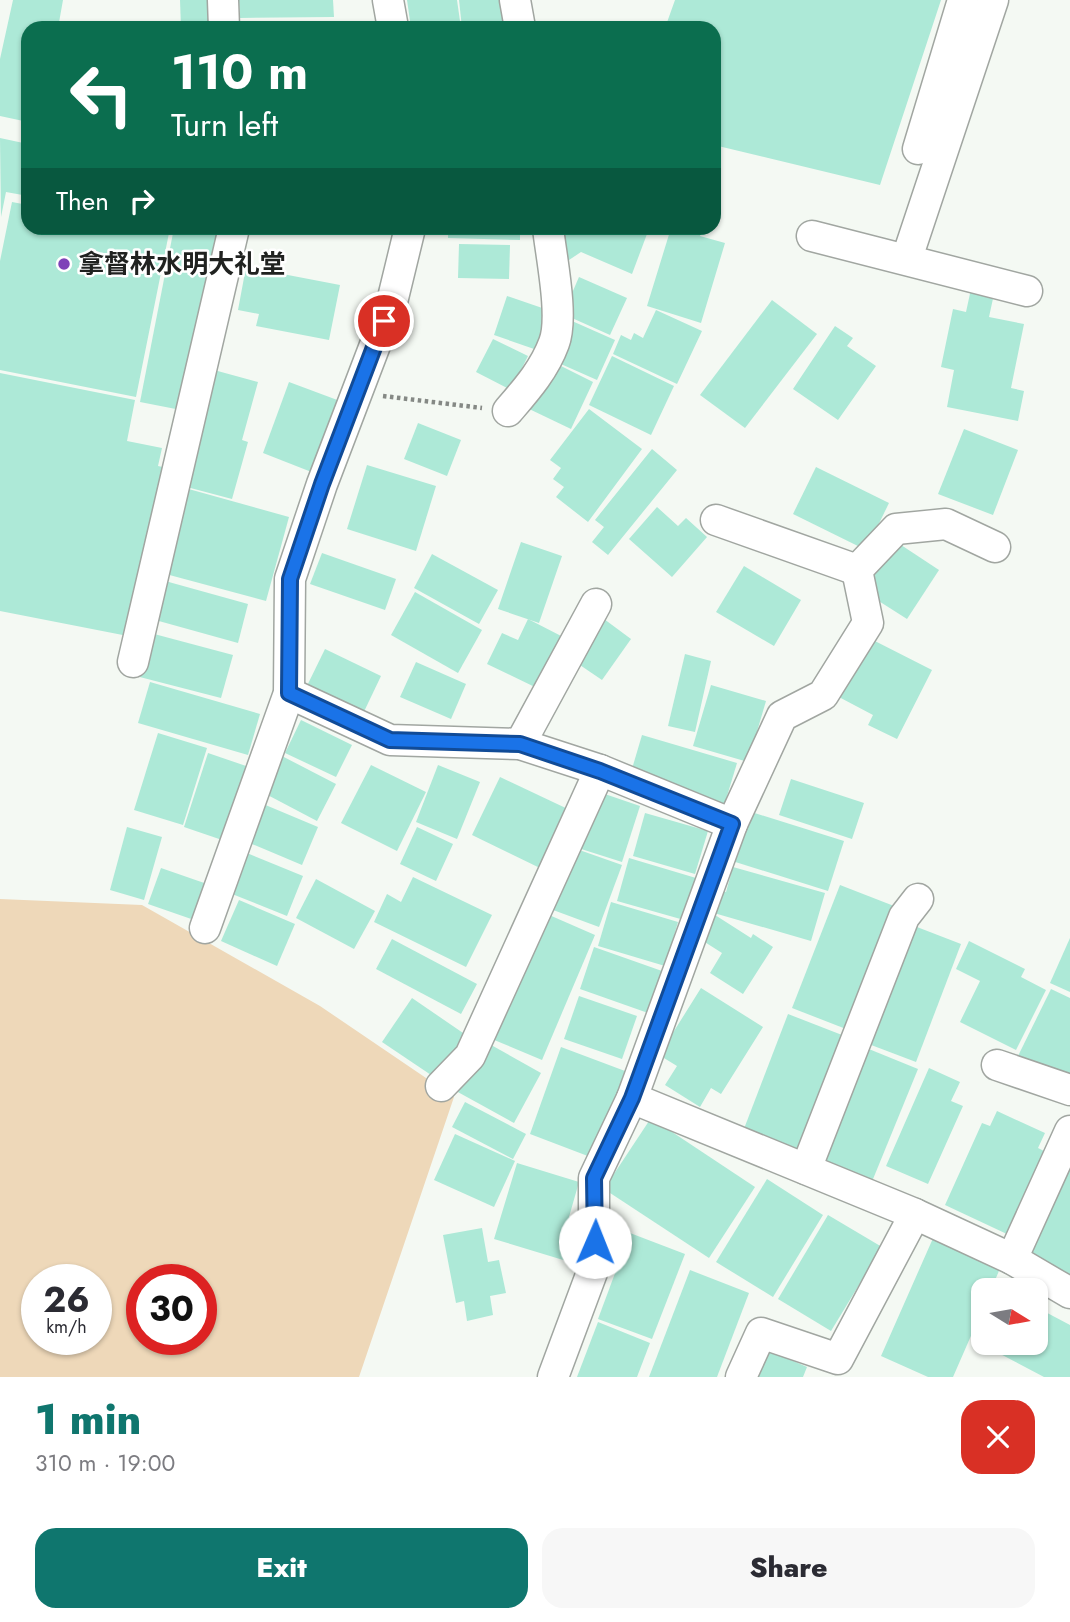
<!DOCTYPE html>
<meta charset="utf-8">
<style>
:root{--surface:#fff;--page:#f7f7f7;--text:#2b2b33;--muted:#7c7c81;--accent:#0f766e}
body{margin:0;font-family:Jost,"Noto Sans SC",sans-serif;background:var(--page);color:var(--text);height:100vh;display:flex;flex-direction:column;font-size:26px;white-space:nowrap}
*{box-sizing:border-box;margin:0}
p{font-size:23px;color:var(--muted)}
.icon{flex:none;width:38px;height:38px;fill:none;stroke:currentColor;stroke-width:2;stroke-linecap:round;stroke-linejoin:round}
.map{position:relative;height:1377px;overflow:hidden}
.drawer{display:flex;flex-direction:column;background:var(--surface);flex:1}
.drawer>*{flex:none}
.banner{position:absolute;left:21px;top:21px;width:700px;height:214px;border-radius:21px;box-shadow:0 2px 5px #0004;background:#0b6e4f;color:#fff;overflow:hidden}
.needle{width:46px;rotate:101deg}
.controls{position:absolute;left:971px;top:1278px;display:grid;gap:14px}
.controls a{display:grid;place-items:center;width:77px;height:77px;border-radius:14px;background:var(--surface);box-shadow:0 2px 5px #0004;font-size:35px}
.speed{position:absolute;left:21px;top:1264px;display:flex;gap:14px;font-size:35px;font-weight:700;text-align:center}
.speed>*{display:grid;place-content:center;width:91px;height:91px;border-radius:50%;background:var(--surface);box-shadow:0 2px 5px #0004;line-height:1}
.speed small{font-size:18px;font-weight:400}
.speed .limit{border:10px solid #d22;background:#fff;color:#111}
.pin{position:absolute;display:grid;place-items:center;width:60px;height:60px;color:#fff;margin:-30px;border:4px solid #fff;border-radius:50%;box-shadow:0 2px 7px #0007}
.me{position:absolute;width:77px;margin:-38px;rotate:1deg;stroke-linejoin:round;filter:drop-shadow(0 0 5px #0008)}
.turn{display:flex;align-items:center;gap:24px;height:147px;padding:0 35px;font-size:32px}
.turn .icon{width:91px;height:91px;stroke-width:2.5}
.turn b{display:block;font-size:49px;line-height:60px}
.then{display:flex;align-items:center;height:66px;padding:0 35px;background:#0003;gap:14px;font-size:26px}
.round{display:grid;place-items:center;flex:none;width:74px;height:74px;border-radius:21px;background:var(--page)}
.head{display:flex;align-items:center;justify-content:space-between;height:119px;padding:0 35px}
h1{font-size:42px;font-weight:800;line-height:52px;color:var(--accent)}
.primary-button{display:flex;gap:14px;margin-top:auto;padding:14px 35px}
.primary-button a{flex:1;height:80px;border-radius:21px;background:var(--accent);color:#fff;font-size:28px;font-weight:800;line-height:80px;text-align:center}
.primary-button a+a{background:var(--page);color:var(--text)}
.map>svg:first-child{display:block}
</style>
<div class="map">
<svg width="1070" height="1377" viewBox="0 0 1070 1377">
<rect width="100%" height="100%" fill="#f4f9f3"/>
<path fill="#eed8b9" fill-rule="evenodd" d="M0,899l142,6 178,101 134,91 -95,280h-359zM37,1279h59v60h-59zM142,1279h59v60h-59z"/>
<g fill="#ade9d7">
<polygon points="13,0 63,0 58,28 28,28 28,122 0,116 0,59"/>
<polygon points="180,0 222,0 222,28 181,28"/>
<polygon points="239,0 333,0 334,17 240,18"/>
<polygon points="407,0 457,0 461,28 411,28"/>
<polygon points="459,0 507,0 510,28 462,28"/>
<polygon points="675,0 941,0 880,185 714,145 714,28 665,28"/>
<polygon points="0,138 28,144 28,196 6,192 1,217"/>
<polygon points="12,202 28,205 28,228 141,228 169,233 136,397 0,370 0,261"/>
<polygon points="174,228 223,228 186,411 140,402"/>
<polygon points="448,228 520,228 520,240 448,238"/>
<polygon points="566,228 630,228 647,234 632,274 581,252 569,260 559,243"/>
<polygon points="671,228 702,228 700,236 725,243 701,323 647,306"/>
<polygon points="459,244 510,245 509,279 458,278"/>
<polygon points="246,267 340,285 329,340 256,326 259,314 238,310"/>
<polygon points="579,277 627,298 610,335 563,314"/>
<polygon points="971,289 994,294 989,317 1024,324 1011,388 1024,391 1018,421 947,407 954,370 941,367 953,309 966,312"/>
<polygon points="507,296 551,311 537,350 494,335"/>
<polygon points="772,300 817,334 745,428 700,395"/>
<polygon points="656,310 702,331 677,384 613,354 621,335 631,340 634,333 643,338"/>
<polygon points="563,317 615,340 597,380 545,357"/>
<polygon points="835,326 853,338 847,346 876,366 838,420 793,389"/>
<polygon points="493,339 528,356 511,390 476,372"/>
<polygon points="612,356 674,386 651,435 589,405"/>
<polygon points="547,359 593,382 571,429 525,407"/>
<polygon points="214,370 258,382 242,440 248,442 232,499 183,486"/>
<polygon points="0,373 135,400 127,441 162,448 158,466 172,469 138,638 0,611"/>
<polygon points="289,382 340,401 314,473 263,453"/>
<polygon points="589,409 642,449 588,522 556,497 564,487 553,479 561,468 550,460"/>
<polygon points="418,423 461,440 447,476 404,459"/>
<polygon points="964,429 1018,450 993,515 938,494"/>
<polygon points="652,449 677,470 608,555 592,542 604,527 595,520"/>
<polygon points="367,465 436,486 416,551 347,529"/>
<polygon points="816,467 889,503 866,550 793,514"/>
<polygon points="185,488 289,517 266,601 162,573"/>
<polygon points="657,507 678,526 686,518 707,537 672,577 629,539"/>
<polygon points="895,541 939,570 907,619 863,591"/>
<polygon points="521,542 562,556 539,623 498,609"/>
<polygon points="322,553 396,579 385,610 310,584"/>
<polygon points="432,554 498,590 479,624 414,588"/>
<polygon points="744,566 801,600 774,646 716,612"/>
<polygon points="158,579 248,604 238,643 148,618"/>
<polygon points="415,592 482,630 458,673 391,635"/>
<polygon points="528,619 567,639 541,690 487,664 502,633 518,640"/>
<polygon points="604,619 631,639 602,680 574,661"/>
<polygon points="143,631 233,655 221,698 132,675"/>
<polygon points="867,637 932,670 897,739 868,725 873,715 837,696"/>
<polygon points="325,649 381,676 360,720 303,694"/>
<polygon points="685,654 711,661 695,732 668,726"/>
<polygon points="416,662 466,684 451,719 400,697"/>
<polygon points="150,682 260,714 248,755 138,723"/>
<polygon points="711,685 766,701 748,762 693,746"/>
<polygon points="301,720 352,745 336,777 285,753"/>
<polygon points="158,733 207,748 183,825 134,810"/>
<polygon points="642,735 737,763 724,806 629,779"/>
<polygon points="208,753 249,767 225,841 184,827"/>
<polygon points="280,755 336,784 317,821 260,791"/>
<polygon points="371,765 426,792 397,851 341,823"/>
<polygon points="438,765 480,782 457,839 416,822"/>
<polygon points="500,777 572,811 544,870 472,835"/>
<polygon points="791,779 864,803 852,839 779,815"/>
<polygon points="596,791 640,806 622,862 578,848"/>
<polygon points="256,801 318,827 302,865 240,839"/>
<polygon points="745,810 844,841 828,891 729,860"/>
<polygon points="645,813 708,831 695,874 633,856"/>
<polygon points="127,827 162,837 144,900 110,890"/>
<polygon points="417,827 453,844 436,881 400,864"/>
<polygon points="568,846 622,865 599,927 545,907"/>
<polygon points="237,849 303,876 287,916 222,890"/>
<polygon points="629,858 696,878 684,920 617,901"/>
<polygon points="733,867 825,893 811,941 707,911 714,888 726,892"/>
<polygon points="161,868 210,885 197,921 148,904"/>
<polygon points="413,877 492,915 466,967 374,922 387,894 401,902"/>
<polygon points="316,879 375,911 354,949 296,918"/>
<polygon points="840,885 894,906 846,1029 792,1008"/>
<polygon points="239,900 295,924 277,966 221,941"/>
<polygon points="611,902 678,922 665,966 598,946"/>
<polygon points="540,911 595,935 542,1060 487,1037"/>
<polygon points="715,915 751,938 753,934 773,947 743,994 710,973 722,953 700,939"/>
<polygon points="904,922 961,944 916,1062 858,1040"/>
<polygon points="1070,938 1070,992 1050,983"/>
<polygon points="392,939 477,984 461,1014 376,969"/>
<polygon points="969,941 1025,969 1021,977 1046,990 1016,1050 960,1022 980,981 956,969"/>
<polygon points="594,947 662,971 648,1013 580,989"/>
<polygon points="701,988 763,1027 721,1094 711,1088 700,1107 665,1085 677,1066 659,1055"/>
<polygon points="1051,989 1070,998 1070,1082 1018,1056"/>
<polygon points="579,996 637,1016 622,1059 564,1039"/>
<polygon points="412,998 466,1035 437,1079 382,1042"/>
<polygon points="788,1014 842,1035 796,1155 742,1134"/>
<polygon points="484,1041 541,1073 514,1123 456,1091"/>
<polygon points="859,1045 918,1069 871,1184 813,1161"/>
<polygon points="561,1047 625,1071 593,1158 530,1134"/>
<polygon points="929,1068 960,1082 951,1101 963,1106 928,1184 886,1166"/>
<polygon points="465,1102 526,1134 513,1159 452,1127"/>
<polygon points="997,1111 1045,1133 1038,1148 1046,1152 1009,1235 945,1205 982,1123 990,1126"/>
<polygon points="651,1118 755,1187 709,1258 604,1189"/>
<polygon points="455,1134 515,1161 494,1207 434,1180"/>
<polygon points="1070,1156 1070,1280 1024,1260"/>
<polygon points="517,1163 579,1182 569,1217 585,1222 573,1263 494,1239"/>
<polygon points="767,1179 823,1215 773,1297 716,1262"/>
<polygon points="828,1215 882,1247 831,1331 778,1299"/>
<polygon points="482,1228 488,1262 499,1260 506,1293 490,1296 493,1315 467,1321 464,1301 456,1303 443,1235"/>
<polygon points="630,1233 685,1254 652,1339 598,1319"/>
<polygon points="934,1236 1001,1266 991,1290 984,1290 984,1306 953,1377 928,1377 881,1356"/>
<polygon points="690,1270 749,1293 717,1377 649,1377"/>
<polygon points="1036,1307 1070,1325 1070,1377 1044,1377 985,1346 987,1342 1036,1342"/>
<polygon points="598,1322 650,1343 637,1377 577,1377"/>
<polygon points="764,1348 807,1367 803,1377 751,1377"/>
</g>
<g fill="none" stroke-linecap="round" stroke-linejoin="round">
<g stroke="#a1a6a1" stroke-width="33">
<g id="minor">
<polyline points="223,0 224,28"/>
<polyline points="388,0 393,28"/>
<polyline points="515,0 520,28"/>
<polyline points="918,149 963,0"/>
<polyline points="812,236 1027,291"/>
<polyline points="907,258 993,0"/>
<path d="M508,411c18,-21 36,-41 46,-68 10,-26 -3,-87 -6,-115"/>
<polyline points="716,520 857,570"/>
<polyline points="133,662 234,228"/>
<polyline points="289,693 390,740 520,744 600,770 732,824"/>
<polyline points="520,744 596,604"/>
<polyline points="205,928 289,693 290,579 322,484 393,298 410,228"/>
<polyline points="997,1065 1070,1090"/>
<polyline points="441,1086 470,1056 600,770"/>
<polyline points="632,1098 915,1214 1012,1259 1070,1131"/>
<polyline points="806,1169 904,917 918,899"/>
<polyline points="1012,1259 1070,1293"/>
<polyline points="553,1377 594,1267 594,1178 632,1098 732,824 782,716 823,695 868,623 857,570 896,529 946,524 995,547"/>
<polyline points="741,1377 761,1333 838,1359 915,1214"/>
</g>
</g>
<polyline stroke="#858985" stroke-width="4.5" stroke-dasharray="3.5 3.5" stroke-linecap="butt" points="383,396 482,408"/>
<use href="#minor" stroke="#fff" stroke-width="30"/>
</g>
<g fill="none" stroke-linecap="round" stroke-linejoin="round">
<g stroke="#114b97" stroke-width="18">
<polyline id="route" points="384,321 322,484 290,579 289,693 390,740 520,744 600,771 732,824 632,1098 594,1178 595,1242"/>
</g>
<use href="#route" stroke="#1a73e8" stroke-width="12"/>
</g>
<circle fill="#7f42b8" stroke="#fff" stroke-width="2.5" cx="64" cy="264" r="7"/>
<g text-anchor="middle" stroke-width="5" stroke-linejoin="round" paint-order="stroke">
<g font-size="26" font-weight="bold" fill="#202220" stroke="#fff" text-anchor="start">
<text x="78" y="273">拿督林水明大礼堂</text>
</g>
</g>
</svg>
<div class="controls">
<a><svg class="needle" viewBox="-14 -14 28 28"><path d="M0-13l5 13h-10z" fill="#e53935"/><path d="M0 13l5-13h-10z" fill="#7c7c81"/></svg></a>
</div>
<div class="speed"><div>26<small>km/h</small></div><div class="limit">30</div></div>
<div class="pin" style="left:384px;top:321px;background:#d93025"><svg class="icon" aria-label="arrive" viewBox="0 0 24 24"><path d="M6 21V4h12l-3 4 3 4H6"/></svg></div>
<svg class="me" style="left:595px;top:1242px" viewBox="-20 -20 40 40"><circle r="19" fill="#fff"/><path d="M0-13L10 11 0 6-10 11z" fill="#1a73e8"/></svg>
<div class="banner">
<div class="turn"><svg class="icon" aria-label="left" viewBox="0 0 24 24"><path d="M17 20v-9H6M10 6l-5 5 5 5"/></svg><div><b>110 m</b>Turn left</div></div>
<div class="then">Then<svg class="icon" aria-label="right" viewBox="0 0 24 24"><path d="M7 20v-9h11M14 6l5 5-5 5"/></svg></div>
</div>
</div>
<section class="drawer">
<div class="head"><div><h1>1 min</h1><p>310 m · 19:00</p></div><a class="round" style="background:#d93025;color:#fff"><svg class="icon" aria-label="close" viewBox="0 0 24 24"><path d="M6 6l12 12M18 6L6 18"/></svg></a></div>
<div class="primary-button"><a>Exit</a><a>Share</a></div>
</section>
